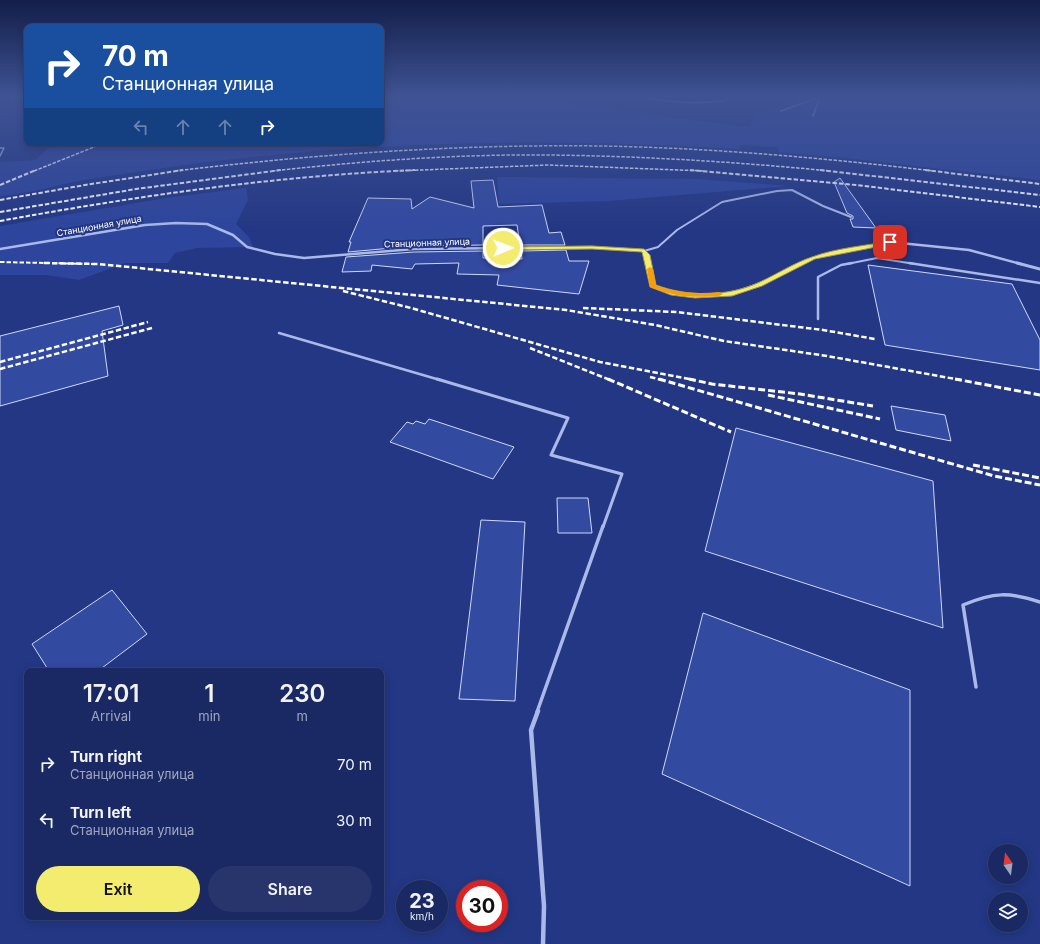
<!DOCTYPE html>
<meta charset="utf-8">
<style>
:root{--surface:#1a2963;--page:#27356c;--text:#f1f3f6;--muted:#9fa6be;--line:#384578;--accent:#f4ec6e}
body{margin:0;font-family:Inter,sans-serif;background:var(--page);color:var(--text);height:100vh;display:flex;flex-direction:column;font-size:15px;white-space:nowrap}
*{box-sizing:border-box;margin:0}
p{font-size:13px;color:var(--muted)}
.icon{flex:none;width:22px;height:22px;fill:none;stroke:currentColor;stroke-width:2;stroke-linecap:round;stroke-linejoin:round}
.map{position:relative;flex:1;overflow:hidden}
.details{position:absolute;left:24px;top:668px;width:360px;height:252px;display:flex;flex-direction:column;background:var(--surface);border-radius:8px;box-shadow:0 2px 10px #0003,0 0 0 1px var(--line)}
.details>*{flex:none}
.banner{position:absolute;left:24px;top:24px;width:360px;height:122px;border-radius:8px;box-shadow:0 2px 10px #0003,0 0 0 1px var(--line);background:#1a4fa0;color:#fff;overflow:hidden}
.needle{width:26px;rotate:346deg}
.tools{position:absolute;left:988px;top:844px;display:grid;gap:8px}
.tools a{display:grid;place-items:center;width:40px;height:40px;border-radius:50%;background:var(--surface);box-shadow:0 2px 10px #0003,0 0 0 1px var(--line);font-size:20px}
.speed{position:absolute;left:396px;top:880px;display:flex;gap:8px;font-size:20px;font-weight:700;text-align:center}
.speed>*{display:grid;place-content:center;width:52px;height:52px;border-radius:50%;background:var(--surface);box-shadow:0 2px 10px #0003,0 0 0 1px var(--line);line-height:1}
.speed small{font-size:10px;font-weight:400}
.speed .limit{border:6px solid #d22;background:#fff;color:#111}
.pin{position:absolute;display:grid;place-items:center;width:34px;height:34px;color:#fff;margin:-17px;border-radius:8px;box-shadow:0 2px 6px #0006}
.me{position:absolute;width:44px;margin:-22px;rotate:89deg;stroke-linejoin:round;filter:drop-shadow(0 0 3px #0008)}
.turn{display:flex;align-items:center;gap:14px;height:84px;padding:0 12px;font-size:18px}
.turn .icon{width:52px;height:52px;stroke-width:2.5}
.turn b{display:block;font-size:28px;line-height:34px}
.lanes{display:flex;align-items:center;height:38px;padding:0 12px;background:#0003;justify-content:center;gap:20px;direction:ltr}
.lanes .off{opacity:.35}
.eta{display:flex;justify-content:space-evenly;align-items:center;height:68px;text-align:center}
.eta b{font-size:24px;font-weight:600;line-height:28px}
.action{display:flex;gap:8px;margin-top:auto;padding:8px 12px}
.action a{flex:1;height:46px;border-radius:24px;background:var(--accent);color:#111;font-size:16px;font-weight:600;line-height:46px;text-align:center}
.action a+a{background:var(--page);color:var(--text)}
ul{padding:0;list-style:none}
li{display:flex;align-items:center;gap:12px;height:56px;padding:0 12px}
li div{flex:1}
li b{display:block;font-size:15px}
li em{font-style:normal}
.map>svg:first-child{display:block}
</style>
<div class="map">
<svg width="1040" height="944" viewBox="0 0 1040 944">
<rect width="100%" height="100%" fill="#233784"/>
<g fill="#2d459c">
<path d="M381,97h132l236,30 7,-14h7l43,-16h234v83l-194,-22 -67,-6 -2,-5 -36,-2 -2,4c-163,-10 -326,-9 -488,8 -56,6 -112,14 -167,23 -27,5 -56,14 -84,16v-34l35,-2 13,-12 41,-3 5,-2h287z"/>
<polygon points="497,177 697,179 789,186 609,201 499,204"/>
<polygon points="246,188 248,200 236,224 249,237 253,247 197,248 175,253 168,263 125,263 79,280 46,275 0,275 0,226 166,198"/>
</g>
<g fill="#334aa1" stroke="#cfd8f6">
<polygon points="840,178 876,228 853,227 850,219 853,219 853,216 847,213 834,182"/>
<polygon points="493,180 498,207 542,205 549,233 561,232 565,245 520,245 517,225 483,226 483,245 414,246 348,252 351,242 349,242 368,198 411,199 412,209 430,197 474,208 471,181"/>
<polygon points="566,250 569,261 589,261 579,294 497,285 499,275 457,274 459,263 415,264 412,269 372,265 371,271 342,272 346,257 414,252 483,251 483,258 522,259 521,251"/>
<polygon points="868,265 1012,284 1040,340 1040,370 885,345"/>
<polygon points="119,306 123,325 102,331 108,376 0,406 0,336"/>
<polygon points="891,406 945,415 951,441 896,430"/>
<polygon points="429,419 514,447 493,479 390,442 407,422 413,424 416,421 425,424"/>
<polygon points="736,428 933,481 943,628 705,551"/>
<polygon points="557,498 588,498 592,533 558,533"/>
<polygon points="481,520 525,522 515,701 459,699"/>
<polygon points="112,590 147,634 98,671 49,671 32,644"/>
<polygon points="703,613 910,690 910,886 662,774"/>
</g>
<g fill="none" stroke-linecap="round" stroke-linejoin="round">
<g stroke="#abb9e8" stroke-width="1.5">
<path d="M637,97c30,4 59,9 89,3l1,-3"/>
<polyline points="781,111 820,97"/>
<polyline points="813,116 820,97"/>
<polyline points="0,148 4,148 0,156"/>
</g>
<g stroke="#abb9e8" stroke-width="2">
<polyline points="644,251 658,247 677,230 722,202 777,191 792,190 823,206 851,217"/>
<polyline points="847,264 877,258 915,264"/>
</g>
<g stroke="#abb9e8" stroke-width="2.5">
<polyline points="909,263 1040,283"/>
<polyline points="818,319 818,277 841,265 852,263"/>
<polyline points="279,333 440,380"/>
</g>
<polyline stroke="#abb9e8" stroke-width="3" points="437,379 568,418 551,455 622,474 603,527"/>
<g stroke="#abb9e8" stroke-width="3.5">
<path d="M976,687l-13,-82c31,-13 46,-13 77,-3"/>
<polyline points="537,712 603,526"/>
</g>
<polyline stroke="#abb9e8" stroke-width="4.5" points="538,711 531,730 544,906 543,944"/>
<g stroke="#abb9e8" stroke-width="2.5">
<polyline points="0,249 145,225 176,223 207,224 233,235 247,247 275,254 304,258 414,249 592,247 644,251 647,255 649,264"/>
<polyline points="801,264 813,258 890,242 969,250 1021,264"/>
</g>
<g stroke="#abb9e8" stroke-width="3">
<path d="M649,263l4,23c58,23 98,3 150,-23"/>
<polyline points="1017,263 1040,269"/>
</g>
<g stroke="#fff" stroke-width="1.5" stroke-dasharray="3.5 1.5" stroke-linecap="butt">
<polyline points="34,171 104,143"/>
<path d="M175,171c142,-17 284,-27 427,-25 111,2 222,12 332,25"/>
<path d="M272,171c92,-10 185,-17 277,-16 94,1 188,7 281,16"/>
<polyline points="395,171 548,165 705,171"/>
</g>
<g stroke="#fff" stroke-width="2" stroke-dasharray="4.5 2" stroke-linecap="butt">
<polyline points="690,170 856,185 1040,207"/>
<polyline points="820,170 1040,195"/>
<polyline points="925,170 1040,184"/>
<polyline points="0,185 36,170"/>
<polyline points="0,200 85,185 183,170"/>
<polyline points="0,212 136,189 281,170"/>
<path d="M0,221c137,-25 275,-45 415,-51"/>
<polyline points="0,262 93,264"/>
</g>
<g stroke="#fff" stroke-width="2.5" stroke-dasharray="5.5 2.5" stroke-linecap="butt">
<polyline points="44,263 98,264 566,310 655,325 724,341 827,356 961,380"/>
<polyline points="343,291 411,308 600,362 694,380"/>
<polyline points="583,308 677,312 823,330 875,339"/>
<polyline points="530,348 610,380"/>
<polyline points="0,362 148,322"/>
<polyline points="0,369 152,328"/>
<polyline points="650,377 662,380"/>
</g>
<g stroke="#fff" stroke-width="3" stroke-dasharray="7 3" stroke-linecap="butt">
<polyline points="608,379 731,432"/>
<polyline points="659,379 994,476 1040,485"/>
<polyline points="689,379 712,384 800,394 873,406"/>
<polyline points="955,379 1040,395"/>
<polyline points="768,395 880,419"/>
<polyline points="973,465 1040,478"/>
</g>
</g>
<linearGradient id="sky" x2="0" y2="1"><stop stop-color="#131e49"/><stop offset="0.42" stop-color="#3f5394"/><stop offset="1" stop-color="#3f5394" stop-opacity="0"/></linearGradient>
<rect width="1040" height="229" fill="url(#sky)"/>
<path fill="#f4ec6e" stroke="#9f9948" d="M890,241l3,1 -1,2 -77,15 -53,27 -30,10 -37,2 -24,-3 -21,-8 -8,-35 -50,-3 -89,1 -3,-2 3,-1 89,-1 52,3 6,6 6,30c32,12 72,12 104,-3 17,-8 34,-19 52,-25 24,-9 52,-11 78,-16z"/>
<path fill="#f59e0b" d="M650,267l3,2 3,16c21,8 40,9 63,7l4,2 -4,2c-26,2 -44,1 -69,-9l-3,-18z"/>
<g text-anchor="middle" stroke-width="4" stroke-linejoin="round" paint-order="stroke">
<g font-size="9" fill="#fff" stroke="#233784">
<text transform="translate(99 226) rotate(-10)" y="3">Станционная улица</text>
<text transform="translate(427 243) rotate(-2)" y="3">Станционная улица</text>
</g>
</g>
</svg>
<div class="tools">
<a><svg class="needle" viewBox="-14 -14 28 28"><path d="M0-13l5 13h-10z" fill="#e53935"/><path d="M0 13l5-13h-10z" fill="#9fa6be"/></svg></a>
<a><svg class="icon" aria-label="layers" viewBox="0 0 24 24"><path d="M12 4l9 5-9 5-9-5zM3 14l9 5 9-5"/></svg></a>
</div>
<div class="speed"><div>23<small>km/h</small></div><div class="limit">30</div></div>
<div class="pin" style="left:890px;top:242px;background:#d93025"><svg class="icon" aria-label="arrive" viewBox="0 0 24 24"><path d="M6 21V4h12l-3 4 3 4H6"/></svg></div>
<svg class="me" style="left:503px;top:248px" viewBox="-20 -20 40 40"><circle r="17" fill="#f4ec6e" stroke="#fff" stroke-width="3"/><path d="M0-11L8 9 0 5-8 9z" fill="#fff"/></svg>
<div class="banner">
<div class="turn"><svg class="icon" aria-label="right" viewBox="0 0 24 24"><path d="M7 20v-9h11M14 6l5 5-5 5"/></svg><div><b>70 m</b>Станционная улица</div></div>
<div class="lanes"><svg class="icon off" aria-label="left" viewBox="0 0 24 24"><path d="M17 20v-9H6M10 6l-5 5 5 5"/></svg><svg class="icon off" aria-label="ahead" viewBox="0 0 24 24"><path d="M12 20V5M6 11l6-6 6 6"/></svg><svg class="icon off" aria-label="ahead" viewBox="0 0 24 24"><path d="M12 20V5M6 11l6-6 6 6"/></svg><svg class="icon" aria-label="right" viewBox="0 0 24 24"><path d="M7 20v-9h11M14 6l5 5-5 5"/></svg></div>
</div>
<section class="details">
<div class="eta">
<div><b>17:01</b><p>Arrival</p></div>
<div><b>1</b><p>min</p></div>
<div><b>230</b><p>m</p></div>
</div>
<ul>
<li><svg class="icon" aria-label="right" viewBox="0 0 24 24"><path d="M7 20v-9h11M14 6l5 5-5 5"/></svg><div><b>Turn right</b><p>Станционная улица</p></div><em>70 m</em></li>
<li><svg class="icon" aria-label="left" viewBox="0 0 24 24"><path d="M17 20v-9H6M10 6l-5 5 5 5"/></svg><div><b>Turn left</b><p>Станционная улица</p></div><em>30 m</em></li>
</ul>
<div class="action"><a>Exit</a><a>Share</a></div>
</section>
</div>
